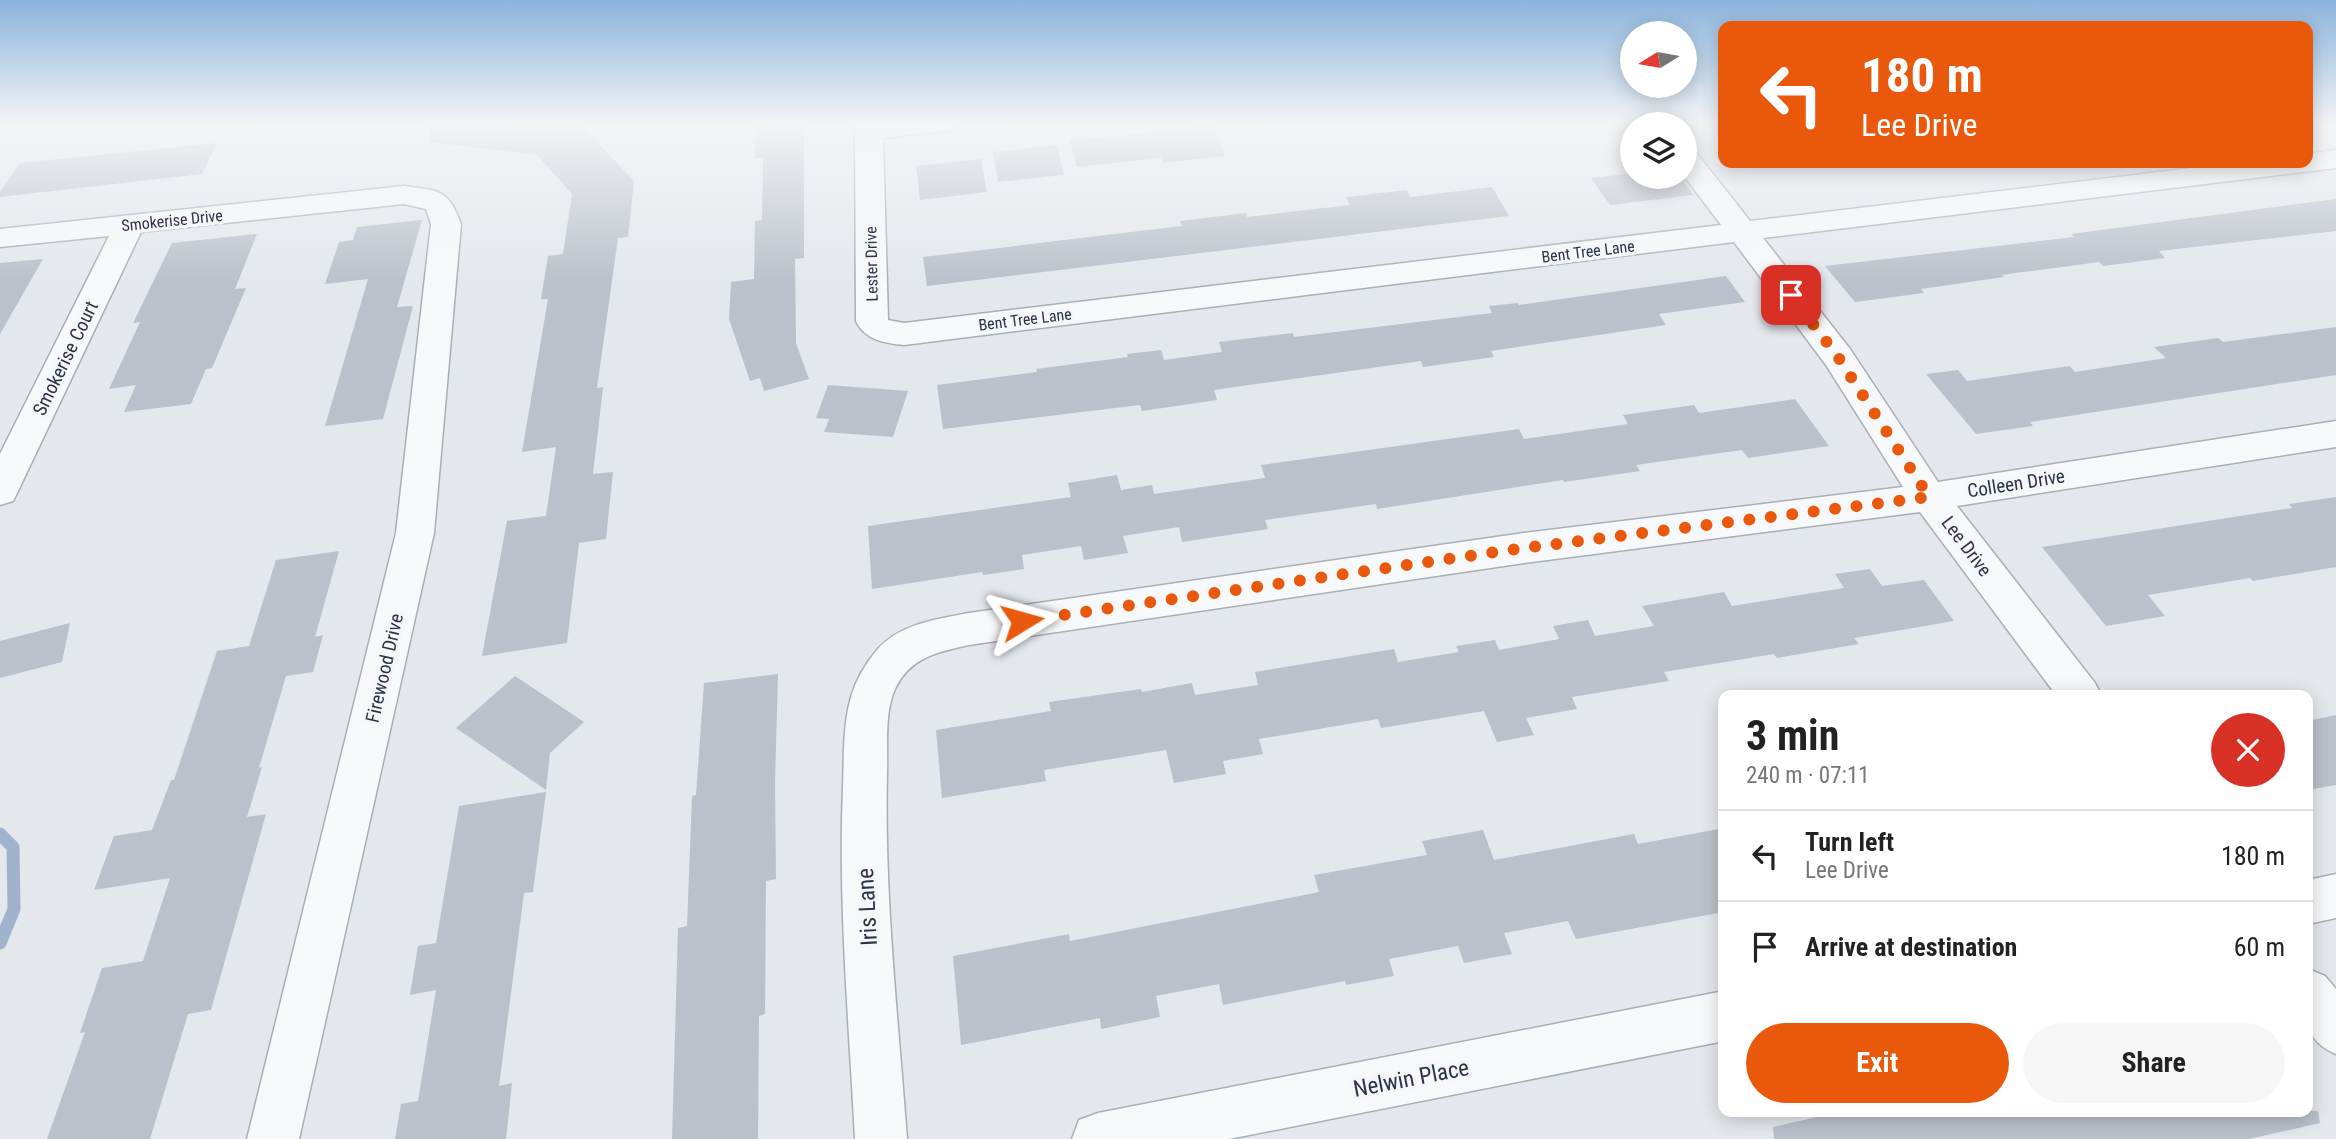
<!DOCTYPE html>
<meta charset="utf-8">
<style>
:root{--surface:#fff;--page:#f6f6f6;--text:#222;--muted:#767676;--line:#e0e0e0;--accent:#ea580c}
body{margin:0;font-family:"Roboto Condensed",sans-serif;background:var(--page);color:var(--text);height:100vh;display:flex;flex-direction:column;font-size:26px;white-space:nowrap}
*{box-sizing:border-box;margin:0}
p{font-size:23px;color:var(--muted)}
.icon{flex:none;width:38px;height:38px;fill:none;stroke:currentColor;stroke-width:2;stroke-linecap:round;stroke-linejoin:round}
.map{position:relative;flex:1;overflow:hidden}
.drawer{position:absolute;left:1718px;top:690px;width:595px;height:427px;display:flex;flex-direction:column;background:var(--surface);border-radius:14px;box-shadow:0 4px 18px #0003}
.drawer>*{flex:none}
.guide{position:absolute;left:1718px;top:21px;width:595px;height:147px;border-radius:14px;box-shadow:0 4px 18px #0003;background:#ea580c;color:#fff;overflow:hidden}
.needle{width:46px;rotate:259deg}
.fabs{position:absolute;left:1620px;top:21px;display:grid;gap:14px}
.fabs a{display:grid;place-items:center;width:77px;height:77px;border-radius:50%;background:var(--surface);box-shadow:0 4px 18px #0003;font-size:35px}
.pin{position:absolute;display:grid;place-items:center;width:60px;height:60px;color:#fff;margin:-30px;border-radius:14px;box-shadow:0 4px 10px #0006}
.me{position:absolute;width:77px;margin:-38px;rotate:82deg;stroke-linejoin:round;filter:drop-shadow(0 0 5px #0008)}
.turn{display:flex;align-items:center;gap:24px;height:147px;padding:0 28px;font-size:32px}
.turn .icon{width:91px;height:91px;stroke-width:2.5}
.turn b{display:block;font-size:49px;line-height:60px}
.round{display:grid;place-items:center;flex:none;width:74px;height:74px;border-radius:37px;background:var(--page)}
.overview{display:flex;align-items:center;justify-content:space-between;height:119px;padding:0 28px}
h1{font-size:42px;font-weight:700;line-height:52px}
.primary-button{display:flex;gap:14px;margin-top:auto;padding:14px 28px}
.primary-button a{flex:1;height:80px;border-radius:42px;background:var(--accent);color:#fff;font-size:28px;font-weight:700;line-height:80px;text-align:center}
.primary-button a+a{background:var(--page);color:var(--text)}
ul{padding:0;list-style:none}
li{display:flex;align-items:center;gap:21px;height:91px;padding:0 28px;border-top:2px solid var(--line)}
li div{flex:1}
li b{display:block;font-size:26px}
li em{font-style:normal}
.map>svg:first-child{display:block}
</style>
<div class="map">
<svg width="2336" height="1139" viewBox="0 0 2336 1139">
<rect width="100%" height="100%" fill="#e4e7ec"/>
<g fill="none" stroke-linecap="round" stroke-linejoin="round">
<polyline stroke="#9fb4cc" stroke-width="13" points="0,834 13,847 14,909 0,943"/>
</g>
<g fill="#bbc0ca">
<polygon points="431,123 579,123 634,181 628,237 618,238 597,388 603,387 593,474 613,472 606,539 579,543 567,643 482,656 507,521 546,516 556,447 522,452 548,299 541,299 548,256 563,254 572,194 537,155 430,142"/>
<polygon points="780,123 804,123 804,258 795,259 796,343 809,379 764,391 760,378 750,381 729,319 731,282 754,279 755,221 762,220 763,158 755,159 756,126"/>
<polygon points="1214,126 1225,156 1163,163 1161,158 1077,167 1070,141"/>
<polygon points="217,143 202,174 0,197 0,192 20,163"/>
<polygon points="1057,145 1064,175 998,182 993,152"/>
<polygon points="981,159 987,192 920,200 916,166"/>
<polygon points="1633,173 1633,177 1682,177 1693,195 1610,205 1591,178"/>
<polygon points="1492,187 1509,216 927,286 923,257 1182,226 1180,221 1246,213 1247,217 1350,205 1346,197 1407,190 1410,197"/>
<polygon points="2336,199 2336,231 2159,251 2165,258 2103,266 2099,262 2001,275 2004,277 1921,289 1924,293 1855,302 1825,266 2074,237 2071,234"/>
<polygon points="422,220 397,307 413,306 383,419 325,426 368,279 325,284 339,242 353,240 357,227"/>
<polygon points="257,234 235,289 246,288 212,368 206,369 191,404 124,412 136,385 109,389 140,322 133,323 172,243"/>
<polygon points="43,259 0,334 0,263"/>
<polygon points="1726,276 1745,302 1659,314 1666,325 1491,351 1494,357 1423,367 1421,361 1214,390 1217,400 1142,411 1140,405 943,429 937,385 1037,372 1036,369 1128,357 1127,354 1161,350 1164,360 1222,352 1219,342 1293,333 1294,337 1492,313 1489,306 1518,303 1519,305"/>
<polygon points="2336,327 2336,375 2030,422 2033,426 1976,434 1926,374 1958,370 1967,381 2070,366 2075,372 2166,358 2154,347 2218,338 2223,342"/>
<polygon points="828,385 908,391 893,437 824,432 829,419 816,418"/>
<polygon points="1795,399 1829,446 1748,458 1742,450 1636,465 1640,471 1564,482 1563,480 1377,509 1376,504 1265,520 1268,529 1182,542 1179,527 1123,536 1128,553 1084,560 1081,546 1022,555 1024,569 983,575 982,572 872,589 868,526 1071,497 1068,483 1117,475 1121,490 1152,485 1154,494 1265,478 1261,465 1519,429 1524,439 1628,424 1623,415 1694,405 1699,413"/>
<polygon points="2336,497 2336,567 2253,581 2250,578 2148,595 2165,616 2106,626 2042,547 2292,508 2289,504"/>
<polygon points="339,551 315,637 323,635 313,672 286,676 259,768 262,767 247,817 266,814 211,1010 188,1014 150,1139 47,1139 85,1032 80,1033 102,968 143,961 170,878 94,890 114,836 152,830 171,780 174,780 217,651 249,646 276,560"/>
<polygon points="1870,569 1882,586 1924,580 1954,621 1854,638 1859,644 1777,658 1774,654 1664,672 1669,681 1572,697 1577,709 1526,718 1534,735 1497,742 1484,711 1381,728 1378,719 1259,739 1263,754 1223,761 1226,774 1174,783 1166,750 1044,770 1046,781 942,798 936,730 1051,711 1049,702 1141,689 1142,692 1192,683 1195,695 1258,685 1255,672 1394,649 1398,662 1459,652 1456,646 1495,640 1499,650 1559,639 1553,626 1588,620 1595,636 1654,626 1642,606 1724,592 1732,606 1844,588 1835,574"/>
<polygon points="70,623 62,662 0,678 0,641"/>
<polygon points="778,674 775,782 776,879 766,881 765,1014 759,1016 758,1139 672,1139 678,928 687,926 692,796 696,795 704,683"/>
<polygon points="515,676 584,722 550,753 546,790 456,728"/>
<polygon points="2336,715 2336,785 2308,790 2308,721"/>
<polygon points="546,792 533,892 524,893 499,1086 512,1083 506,1139 395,1139 401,1104 418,1101 436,990 410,995 418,946 436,943 459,806"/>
<polygon points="1724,828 1724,912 1576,939 1568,921 1504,933 1512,954 1464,963 1458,946 1389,959 1394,976 1346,985 1345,981 1223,1005 1219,984 1156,996 1160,1017 1101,1029 1100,1018 961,1045 953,956 1069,934 1070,941 1319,892 1314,875 1427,855 1422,841 1483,830 1494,860 1634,834 1638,844"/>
<polygon points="1844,1111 2318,1111 2320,1123 2249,1139 1774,1139 1773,1127"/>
</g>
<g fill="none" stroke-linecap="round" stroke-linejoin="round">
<g stroke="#a9aeb7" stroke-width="3">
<g id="minor">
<path d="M855,123h104l-4,6 -10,2 -62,7 5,182 16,3 817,-98 -36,-48v-28l10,2 55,70 484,-58h74v-9l28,-4v18l-573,70 87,111 88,133 398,-61v26l-379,59 138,177 6,12h-45l-136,-183 -396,51 -555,82c-31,7 -59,12 -74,44 -11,24 -7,58 -8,84 -3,123 11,244 20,366h-52c-6,-117 -17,-235 -12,-352 1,-30 0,-62 8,-90 5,-17 15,-34 26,-47 22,-26 60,-31 92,-37l555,-80 379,-46 -77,-122 -92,-123 -830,103c-20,-2 -39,-5 -48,-24z"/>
<polygon points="1645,123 1673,123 1674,124 1646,124"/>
<path d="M404,186c35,5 44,2 57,38l-27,309 -135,606h-52l149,-606 35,-309 -5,-15 -22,-5 -263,28 -123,259 -5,10 -13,4v-51l109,-218 -109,11v-18z"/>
<polygon points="2336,874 2336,918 2308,924 2308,880"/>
<path d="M2308,969l17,7 11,13v65c-40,-17 -28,-47 -28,-85z"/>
<polygon points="1724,991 1724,1041 1229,1139 1072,1139 1079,1120 1098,1113"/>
</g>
</g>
<use href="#minor" fill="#f7f8fa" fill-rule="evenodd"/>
</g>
<linearGradient id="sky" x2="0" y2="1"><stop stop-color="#8bb4dd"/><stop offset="0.44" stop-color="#f3f4f6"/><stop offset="1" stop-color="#f3f4f6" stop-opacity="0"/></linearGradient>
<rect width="2336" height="282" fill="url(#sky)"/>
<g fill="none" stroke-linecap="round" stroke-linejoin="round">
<polyline stroke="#ea580c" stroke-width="12" stroke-dasharray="0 21.6" points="1022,621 1524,548 1929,497 1838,357 1791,295"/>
</g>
<g text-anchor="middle" stroke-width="7" stroke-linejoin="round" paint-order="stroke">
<g font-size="16" fill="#2b3445" stroke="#f4f6f9">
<text transform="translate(172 220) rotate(-6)" y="6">Smokerise Drive</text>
<text transform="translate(1588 251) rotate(-7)" y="6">Bent Tree Lane</text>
<text transform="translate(871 264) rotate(-91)" y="6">Lester Drive</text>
<text transform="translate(1025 319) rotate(-7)" y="6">Bent Tree Lane</text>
</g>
<g font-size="19" fill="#2b3445" stroke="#f4f6f9">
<text transform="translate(65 358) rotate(-64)" y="7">Smokerise Court</text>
<text transform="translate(2016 483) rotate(-9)" y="7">Colleen Drive</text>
<text transform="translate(1967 546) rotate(53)" y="7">Lee Drive</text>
<text transform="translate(384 668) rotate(-77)" y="7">Firewood Drive</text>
</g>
<g font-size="23" fill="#2b3445" stroke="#f4f6f9">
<text transform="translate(867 907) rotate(-93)" y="8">Iris Lane</text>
<text transform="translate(1411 1078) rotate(-11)" y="8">Nelwin Place</text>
</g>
</g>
</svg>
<div class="fabs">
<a><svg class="needle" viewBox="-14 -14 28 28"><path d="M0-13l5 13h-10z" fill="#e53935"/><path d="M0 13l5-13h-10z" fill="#767676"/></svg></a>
<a><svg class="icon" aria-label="layers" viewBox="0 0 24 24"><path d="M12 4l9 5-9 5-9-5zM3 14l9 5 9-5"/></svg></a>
</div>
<div class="pin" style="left:1791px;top:295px;background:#d93025"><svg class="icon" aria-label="arrive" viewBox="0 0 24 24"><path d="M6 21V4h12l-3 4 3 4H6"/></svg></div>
<svg class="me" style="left:1022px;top:621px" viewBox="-20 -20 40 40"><path d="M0-17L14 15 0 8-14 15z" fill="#ea580c" stroke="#fff" stroke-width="4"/></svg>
<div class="guide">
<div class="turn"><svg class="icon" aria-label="left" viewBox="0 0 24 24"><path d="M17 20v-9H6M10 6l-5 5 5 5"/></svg><div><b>180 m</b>Lee Drive</div></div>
</div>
<section class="drawer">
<div class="overview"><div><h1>3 min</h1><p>240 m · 07:11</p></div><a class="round" style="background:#d93025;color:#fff"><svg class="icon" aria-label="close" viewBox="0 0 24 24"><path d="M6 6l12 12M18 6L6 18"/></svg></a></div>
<ul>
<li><svg class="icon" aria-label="left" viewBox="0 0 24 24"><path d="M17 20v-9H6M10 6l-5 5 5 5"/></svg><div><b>Turn left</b><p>Lee Drive</p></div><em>180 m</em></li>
<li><svg class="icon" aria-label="arrive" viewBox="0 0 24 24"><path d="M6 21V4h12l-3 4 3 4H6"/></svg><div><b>Arrive at destination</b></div><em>60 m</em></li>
</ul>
<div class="primary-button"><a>Exit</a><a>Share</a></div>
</section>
</div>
